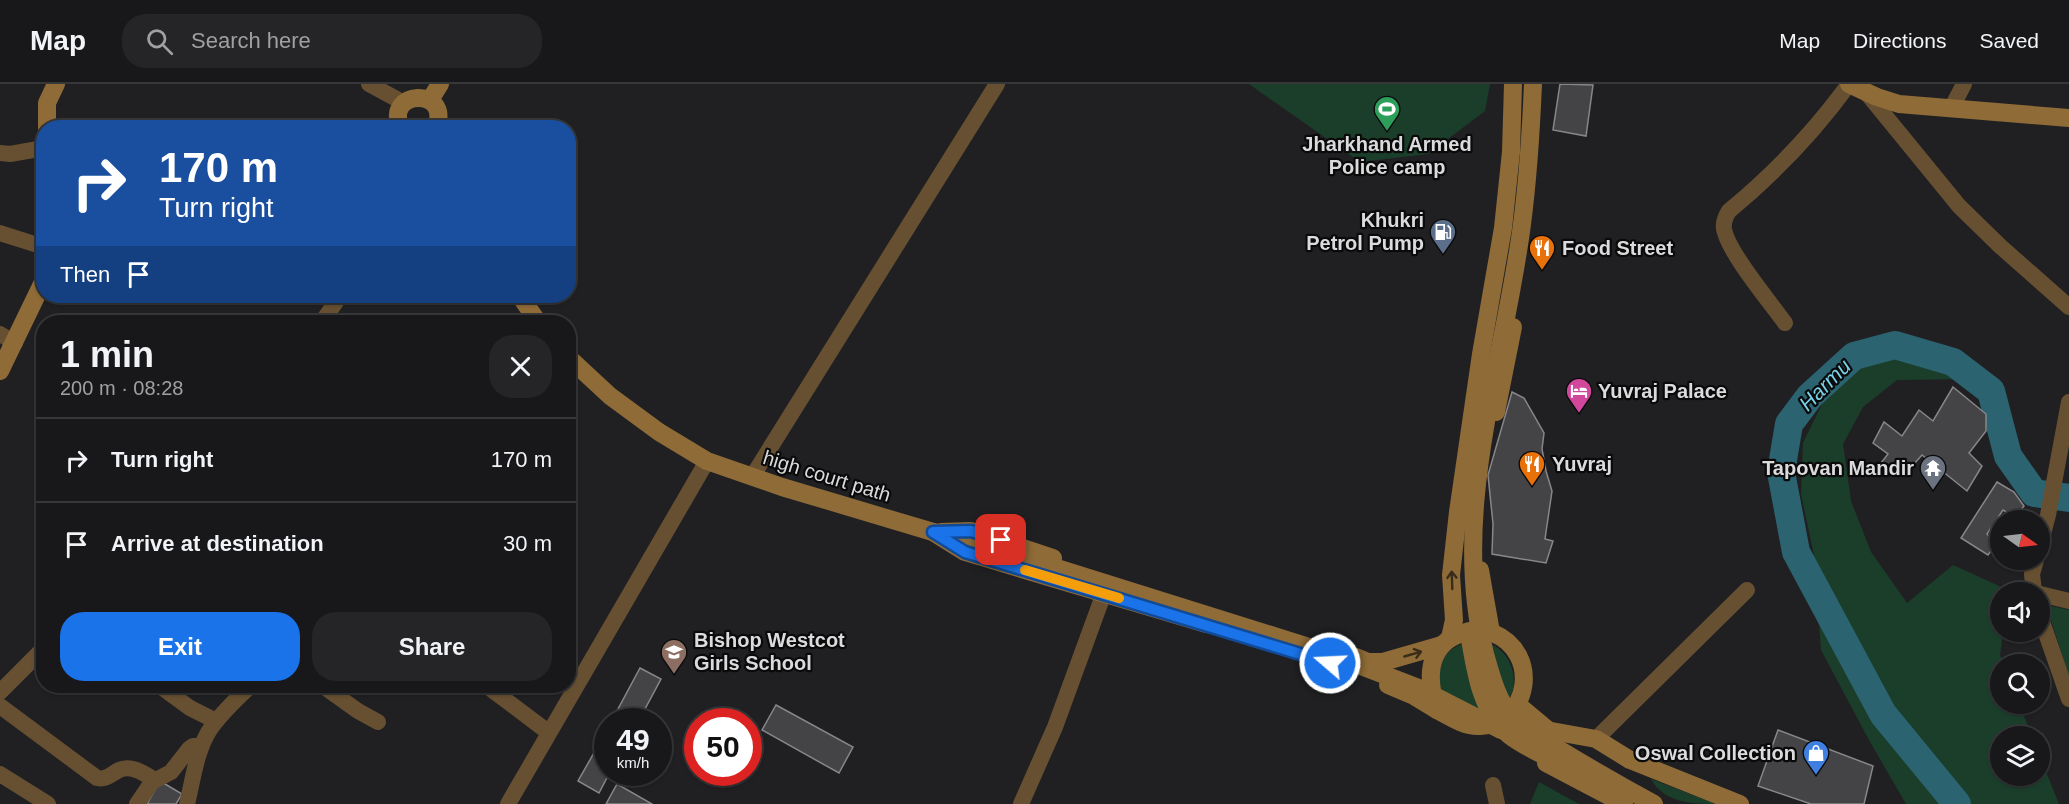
<!DOCTYPE html>
<meta charset="utf-8">
<style>
:root{--surface:#18181a;--page:#252527;--text:#f1f3f6;--muted:#9fa0a2;--line:#363739;--accent:#1a73e8}
body{margin:0;font-family:Arial,sans-serif;background:var(--page);color:var(--text);height:100vh;display:flex;flex-direction:column;font-size:22px;white-space:nowrap}
*{box-sizing:border-box;margin:0}
p{font-size:20px;color:var(--muted)}
.icon{flex:none;width:33px;height:33px;fill:none;stroke:currentColor;stroke-width:2;stroke-linecap:round;stroke-linejoin:round}
.map{position:relative;flex:1;overflow:hidden}
.details{position:absolute;left:36px;top:231px;width:540px;height:378px;display:flex;flex-direction:column;background:var(--surface);border-radius:24px;box-shadow:0 2px 4px #0004,0 0 0 2px var(--line)}
.details>*{flex:none}
.top-card{position:absolute;left:36px;top:36px;width:540px;height:183px;border-radius:24px;box-shadow:0 2px 4px #0004,0 0 0 2px var(--line);background:#1a4fa0;color:#fff;overflow:hidden}
.needle{width:39px;rotate:104deg}
.tools{position:absolute;left:1990px;top:426px;display:grid;gap:12px}
.tools a{display:grid;place-items:center;width:60px;height:60px;border-radius:50%;background:var(--surface);box-shadow:0 2px 4px #0004,0 0 0 2px var(--line);font-size:30px}
.speed{position:absolute;left:594px;top:624px;display:flex;gap:12px;font-size:30px;font-weight:700;text-align:center}
.speed>*{display:grid;place-content:center;width:78px;height:78px;border-radius:50%;background:var(--surface);box-shadow:0 2px 4px #0004,0 0 0 2px var(--line);line-height:1}
.speed small{font-size:15px;font-weight:400}
.speed .limit{border:9px solid #d22;background:#fff;color:#111}
.pin{position:absolute;display:grid;place-items:center;width:51px;height:51px;color:#fff;margin:-26px;border-radius:12px;box-shadow:0 3px 9px #0006}
.me{position:absolute;width:66px;margin:-33px;rotate:289deg;stroke-linejoin:round;filter:drop-shadow(0 0 4px #0008)}
.turn{display:flex;align-items:center;gap:21px;height:126px;padding:0 24px;font-size:27px}
.turn .icon{width:78px;height:78px;stroke-width:2.5}
.turn b{display:block;font-size:42px;line-height:51px}
.then{display:flex;align-items:center;height:57px;padding:0 24px;background:#0003;gap:12px;font-size:22px}
.round{display:grid;place-items:center;flex:none;width:63px;height:63px;border-radius:24px;background:var(--page)}
.overview{display:flex;align-items:center;justify-content:space-between;height:102px;padding:0 24px}
h1{font-size:36px;font-weight:800;line-height:45px}
.primary-button{display:flex;gap:12px;margin-top:auto;padding:12px 24px}
.primary-button a{flex:1;height:69px;border-radius:24px;background:var(--accent);color:#fff;font-size:24px;font-weight:800;line-height:69px;text-align:center}
.primary-button a+a{background:var(--page);color:var(--text)}
ul{padding:0;list-style:none}
li{display:flex;align-items:center;gap:18px;height:84px;padding:0 24px;border-top:2px solid var(--line)}
li div{flex:1}
li b{display:block;font-size:22px}
li em{font-style:normal}
header{display:flex;align-items:center;gap:36px;box-sizing:border-box;height:84px;padding:0 30px;background:var(--surface);border-bottom:2px solid var(--line)}
header strong{font-size:28px}
nav{display:flex;gap:33px;margin-inline-start:auto;font-size:21px}
.search{width:420px;height:54px;background:var(--page);display:flex;align-items:center;gap:15px;box-sizing:border-box;padding:0 21px;border-radius:24px;color:var(--muted);font-size:22px}
.map>svg:first-child{display:block}
</style>
<header>
<strong>Map</strong>
<div class="search"><svg class="icon" aria-label="search" viewBox="0 0 24 24"><circle cx="10" cy="10" r="6"/><path d="M15 15l6 6"/></svg>Search here</div>
<nav><a>Map</a><a>Directions</a><a>Saved</a></nav>
</header>
<div class="map">
<svg width="2069" height="720" viewBox="0 0 2069 720">
<rect width="100%" height="100%" fill="#202023"/>
<g fill="#1b3e2b">
<polygon points="1249,0 1490,0 1485,27 1428,70 1360,78"/>
<polygon points="1917,272 1950,280 1969,295 1897,296 1863,323 1843,360 1851,417 1871,468 1907,519 1953,481 2008,506 2008,508 2001,508 2001,548 2003,548 2000,571 2004,580 2001,580 2001,620 2019,620 2032,652 2001,652 2001,692 2040,692 2040,673 2059,720 1906,720 1869,656 1821,566 1814,471 1801,410 1803,359 1822,320 1851,285 1887,273"/>
<polygon points="2046,521 2069,526 2069,592"/>
<path d="M1466,558c6,0 14,-1 20,1 24,5 36,38 22,58 -3,5 -9,9 -14,14l-50,-12c-7,-29 -11,-48 22,-61z"/>
<path d="M1651,695l60,23 4,2c-24,0 -52,-2 -64,-25z"/>
<polygon points="1539,698 1579,720 1530,720"/>
</g>
<g fill="none" stroke-linecap="round" stroke-linejoin="round">
<polyline stroke="#2b6371" stroke-width="28" points="1957,720 1883,630 1796,468 1781,388 1789,340 1810,312 1854,272 1895,261 1953,278 1991,307 2008,372 2034,409 2069,414"/>
</g>
<g fill="#444447" stroke="#87878a" stroke-width="1.5">
<polygon points="1560,0 1593,1 1586,52 1553,46"/>
<polygon points="1953,303 1986,330 1986,347 1969,369 1982,382 1967,407 1922,371 1905,390 1898,384 1892,392 1881,379 1888,370 1873,359 1884,338 1902,352 1919,326 1933,337"/>
<polygon points="1512,308 1524,314 1544,349 1542,365 1546,387 1552,407 1545,455 1553,457 1546,479 1492,470 1493,440 1488,391"/>
<polygon points="1997,398 2014,408 2024,422 2015,433 2003,426 1987,450 1996,460 1988,471 1961,454"/>
<polygon points="640,584 661,595 638,638 611,638"/>
<polygon points="776,621 853,663 839,689 762,646"/>
<polygon points="608,644 608,688 610,688 599,709 578,697"/>
<polygon points="1778,646 1873,682 1864,720 1811,720 1758,702"/>
<polygon points="160,697 182,710 176,720 147,720"/>
<polygon points="617,700 652,720 606,720"/>
</g>
<g fill="none" stroke-linecap="round" stroke-linejoin="round">
<g stroke="#675031" stroke-width="16">
<polyline points="369,0 404,19"/>
<polyline points="1865,7 1959,122 2000,162 2069,223"/>
<polyline points="1951,25 1964,0"/>
<polyline points="0,69 10,70 44,64"/>
<polyline points="0,149 44,163"/>
<polyline points="322,238 340,212"/>
<path d="M1785,239c-15,-21 -57,-71 -61,-94 -1,-7 1,-12 5,-18 46,-38 85,-79 120,-127"/>
<polyline points="0,250 15,259"/>
<polyline points="752,393 997,0"/>
<polyline points="2040,461 2048,431 2069,318"/>
<polyline points="2034,508 2032,490 2036,476"/>
<polyline points="2040,510 2069,517"/>
<polyline points="2040,532 2069,615"/>
<polyline points="160,602 190,624 216,637"/>
<polyline points="323,602 358,627 378,638"/>
<polyline points="487,602 548,648"/>
<polyline points="0,608 44,564"/>
<path d="M0,622l97,72c10,2 14,-4 22,-8 12,-6 26,4 36,10"/>
<polyline points="1596,655 1747,506"/>
<polyline points="0,690 48,720"/>
<polyline points="1493,701 1497,720"/>
<polyline points="137,720 152,698 171,688 189,665 193,662 201,662"/>
<path d="M187,720c6,-24 9,-52 22,-73 11,-17 27,-31 41,-45"/>
<polyline points="508,720 707,377"/>
<polyline points="1021,720 1055,643 1104,509"/>
</g>
<g stroke="#8f6b37" stroke-width="18">
<polyline points="1849,0 1877,13 1899,20 2069,34"/>
<polyline points="430,16 440,0"/>
<polyline points="47,44 47,19 56,0"/>
<path d="M401,44c-18,-38 51,-42 35,0"/>
<polyline points="520,212 538,238"/>
<polyline points="568,273 610,312 659,348 707,377 782,403 933,448 965,468 1206,540"/>
<polyline points="0,287 44,196"/>
<polyline points="1496,328 1513,243"/>
<polyline points="941,448 971,447 1053,474"/>
<polyline points="1480,486 1491,548"/>
<path d="M1470,547c7,0 16,-1 23,2 48,20 37,90 -13,93 -15,1 -30,-9 -43,-16 -8,-24 -12,-53 11,-70 6,-5 15,-7 22,-9z"/>
<polyline points="1450,554 1454,536 1451,491 1458,428 1481,270 1503,144 1511,68 1513,0"/>
<polyline points="1356,573 1368,578 1383,578 1442,561"/>
<polyline points="1388,601 1414,612 1437,626"/>
<polyline points="1517,620 1555,652"/>
<polyline points="1546,646 1596,655 1630,676 1740,720"/>
<polyline points="1546,679 1624,720"/>
</g>
<g stroke="#8f6b37" stroke-width="18">
<path d="M1533,0c-2,47 -5,94 -11,140 -18,141 -73,287 -37,430 6,21 12,45 26,62 12,14 29,22 44,31 33,20 66,39 99,57"/>
<polyline points="933,448 1038,478 1325,568 1421,605 1501,646"/>
<path d="M1469,549c6,35 11,78 40,102 17,13 38,22 57,31"/>
</g>
</g>
<defs><path id="oneway-shaft" d="M-6 0H5M1.5-3L5.5 0L1.5 3" fill="none" stroke-width="1.6" stroke-linecap="round" stroke-linejoin="round" transform="scale(1.5)"/></defs>
<g stroke="#392c1a">
<use href="#oneway-shaft" transform="translate(1452 496) rotate(-92)"/>
<use href="#oneway-shaft" transform="translate(1413 570) rotate(-16)"/>
</g>
<g fill="none" stroke-linecap="round" stroke-linejoin="round">
<g stroke="#114b97" stroke-width="15">
<polyline id="route" points="1001,456 971,447 933,448 965,468 1330,579"/>
</g>
<use href="#route" stroke="#1a73e8" stroke-width="10"/>
<polyline stroke="#f59e0b" stroke-width="10" points="1025,486 1119,514"/>
</g>
<defs>
<g id="stadium-pin" transform="scale(1.35)"><path d="M0 17L-7.5 6A9.5 9.5 0 1 1 7.5 6Z" fill="#2e9e5b" stroke="#0a0a0b"/><path d="M0-5a6.5 5 0 1 0 0 10a6.5 5 0 1 0 0-10ZM-3.5-1.8h7v3.6h-7Z" fill="#fff"/></g>
<g id="fuel-pin" transform="scale(1.35)"><path d="M0 17L-7.5 6A9.5 9.5 0 1 1 7.5 6Z" fill="#5c6f8a" stroke="#0a0a0b"/><path d="M-5.5-6h7V0h2V4h1.3V-2.5L3-4.5l.8-.8L6-3V5H2.5V1h-1V6h-7ZM-4.2-4.7v3.2H.2V-4.7Z" fill="#fff"/></g>
<g id="restaurant-pin" transform="scale(1.35)"><path d="M0 17L-7.5 6A9.5 9.5 0 1 1 7.5 6Z" fill="#e8710a" stroke="#0a0a0b"/><path d="M-5-6h1v4h1v-4h1v4h1v-4h1v5L-1.5 .5V6h-2V.5L-5-1ZM5-6V6H3V1.5H1.5Q1.5-4 5-6Z" fill="#fff"/></g>
<g id="hotel-pin" transform="scale(1.35)"><path d="M0 17L-7.5 6A9.5 9.5 0 1 1 7.5 6Z" fill="#d1479c" stroke="#0a0a0b"/><path d="M-6-4.5h1.5V1H6V5H4.5V3h-9V5H-6ZM-4 0a1.8 1.8 0 1 1 3.6 0ZM.5 0V-2.5h3Q6-2.5 6 0Z" fill="#fff"/></g>
<g id="temple-pin" transform="scale(1.35)"><path d="M0 17L-7.5 6A9.5 9.5 0 1 1 7.5 6Z" fill="#6b7280" stroke="#0a0a0b"/><path d="M0-6L5-2H3V0L6.5 2.5H4V6H1.5V3h-3V6H-4V2.5H-6.5L-3 0V-2H-5Z" fill="#fff"/></g>
<g id="school-pin" transform="scale(1.35)"><path d="M0 17L-7.5 6A9.5 9.5 0 1 1 7.5 6Z" fill="#8d6e63" stroke="#0a0a0b"/><path d="M0-5L7-2L0 1L-7-2ZM-4 1L0 2.5L4 1V4Q0 6-4 4Z" fill="#fff"/></g>
<g id="shop-pin" transform="scale(1.35)"><path d="M0 17L-7.5 6A9.5 9.5 0 1 1 7.5 6Z" fill="#3f7fe0" stroke="#0a0a0b"/><path d="M-5-2.5h2.3a2.7 3.5 0 0 1 5.4 0H5L5.5 6h-11ZM-1.5-2.5h3a1.5 2.3 0 0 0-3 0Z" fill="#fff"/></g>
</defs>
<g fill-rule="evenodd">
<use href="#stadium-pin" x="1387" y="25"/>
<use href="#fuel-pin" x="1443" y="148"/>
<use href="#restaurant-pin" x="1542" y="164"/>
<use href="#hotel-pin" x="1579" y="307"/>
<use href="#restaurant-pin" x="1532" y="380"/>
<use href="#temple-pin" x="1933" y="384"/>
<use href="#school-pin" x="674" y="568"/>
<use href="#shop-pin" x="1816" y="669"/>
</g>
<g text-anchor="middle" stroke-width="4.5" stroke-linejoin="round" paint-order="stroke">
<g font-size="20" font-weight="bold" fill="#dbdbdd" stroke="#0a0a0b" text-anchor="start">
<text x="1387" y="67" text-anchor="middle">Jharkhand Armed<tspan x="1387" dy="23">Police camp</tspan></text>
<text x="1424" y="143" text-anchor="end">Khukri<tspan x="1424" dy="23">Petrol Pump</tspan></text>
<text x="1562" y="171">Food Street</text>
<text x="1598" y="314">Yuvraj Palace</text>
<text x="1552" y="387">Yuvraj</text>
<text x="1914" y="391" text-anchor="end">Tapovan Mandir</text>
<text x="694" y="563">Bishop Westcot<tspan x="694" dy="23">Girls School</tspan></text>
<text x="1796" y="676" text-anchor="end">Oswal Collection</text>
</g>
<g font-size="20" fill="#dbdbdd" stroke="#0a0a0b">
<text transform="translate(827 392) rotate(17)" y="7">high court path</text>
</g>
<g font-size="21" font-style="italic" fill="#77d2e9" stroke="#0a0a0b">
<text transform="translate(1825 301) rotate(-45)" y="7">Harmu</text>
</g>
</g>
</svg>
<div class="tools">
<a><svg class="needle" viewBox="-14 -14 28 28"><path d="M0-13l5 13h-10z" fill="#e53935"/><path d="M0 13l5-13h-10z" fill="#9fa0a2"/></svg></a>
<a><svg class="icon" aria-label="sound" viewBox="0 0 24 24"><path d="M4 9h4l5-4v14l-5-4H4zM17 9q2 3 0 6"/></svg></a>
<a><svg class="icon" aria-label="search" viewBox="0 0 24 24"><circle cx="10" cy="10" r="6"/><path d="M15 15l6 6"/></svg></a>
<a><svg class="icon" aria-label="layers" viewBox="0 0 24 24"><path d="M12 4l9 5-9 5-9-5zM3 14l9 5 9-5"/></svg></a>
</div>
<div class="speed"><div>49<small>km/h</small></div><div class="limit">50</div></div>
<div class="pin" style="left:1001px;top:456px;background:#d93025"><svg class="icon" aria-label="arrive" viewBox="0 0 24 24"><path d="M6 21V4h12l-3 4 3 4H6"/></svg></div>
<svg class="me" style="left:1330px;top:579px" viewBox="-20 -20 40 40"><circle r="17" fill="#1a73e8" stroke="#fff" stroke-width="3"/><path d="M0-11L8 9 0 5-8 9z" fill="#fff"/></svg>
<div class="top-card">
<div class="turn"><svg class="icon" aria-label="right" viewBox="0 0 24 24"><path d="M7 20v-9h11M14 6l5 5-5 5"/></svg><div><b>170 m</b>Turn right</div></div>
<div class="then">Then<svg class="icon" aria-label="arrive" viewBox="0 0 24 24"><path d="M6 21V4h12l-3 4 3 4H6"/></svg></div>
</div>
<section class="details">
<div class="overview"><div><h1>1 min</h1><p>200 m · 08:28</p></div><a class="round"><svg class="icon" aria-label="close" viewBox="0 0 24 24"><path d="M6 6l12 12M18 6L6 18"/></svg></a></div>
<ul>
<li><svg class="icon" aria-label="right" viewBox="0 0 24 24"><path d="M7 20v-9h11M14 6l5 5-5 5"/></svg><div><b>Turn right</b></div><em>170 m</em></li>
<li><svg class="icon" aria-label="arrive" viewBox="0 0 24 24"><path d="M6 21V4h12l-3 4 3 4H6"/></svg><div><b>Arrive at destination</b></div><em>30 m</em></li>
</ul>
<div class="primary-button"><a>Exit</a><a>Share</a></div>
</section>
</div>
